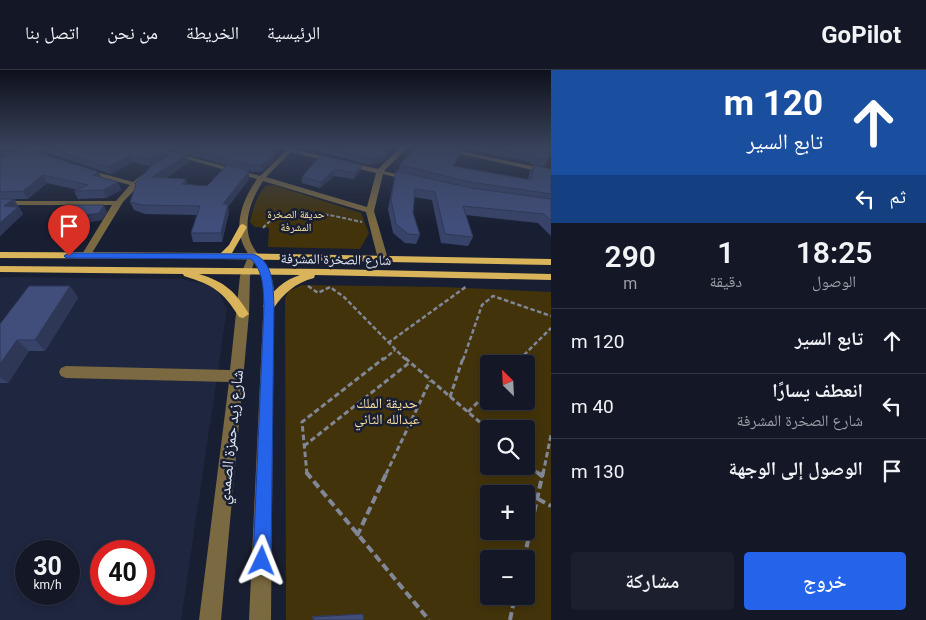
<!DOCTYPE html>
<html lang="ar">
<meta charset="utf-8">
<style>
:root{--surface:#131726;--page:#1c202e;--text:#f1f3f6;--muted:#9d9fa7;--line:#323643;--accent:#2563eb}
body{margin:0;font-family:Roboto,"Noto Naskh Arabic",sans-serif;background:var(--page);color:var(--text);direction:rtl;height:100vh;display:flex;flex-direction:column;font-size:19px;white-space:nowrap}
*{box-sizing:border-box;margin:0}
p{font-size:16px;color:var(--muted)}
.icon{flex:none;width:28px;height:28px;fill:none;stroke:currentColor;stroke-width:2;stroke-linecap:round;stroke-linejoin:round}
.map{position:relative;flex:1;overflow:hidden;direction:ltr}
.sheet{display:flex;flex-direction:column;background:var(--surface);width:375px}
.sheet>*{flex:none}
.hud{background:#1a4fa0;color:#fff;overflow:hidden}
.needle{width:32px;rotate:336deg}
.buttons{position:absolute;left:480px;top:285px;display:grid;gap:10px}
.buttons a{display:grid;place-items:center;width:55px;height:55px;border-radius:5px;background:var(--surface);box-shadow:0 2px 8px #0003,0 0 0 1px var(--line);font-size:25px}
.speed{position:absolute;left:15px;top:470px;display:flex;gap:10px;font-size:25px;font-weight:700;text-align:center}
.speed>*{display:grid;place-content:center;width:65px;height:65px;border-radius:50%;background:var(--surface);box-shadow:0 2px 8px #0003,0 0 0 1px var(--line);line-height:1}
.speed small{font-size:12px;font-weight:400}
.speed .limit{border:8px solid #d22;background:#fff;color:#111}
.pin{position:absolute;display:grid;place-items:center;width:42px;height:42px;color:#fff;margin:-51px -21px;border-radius:50% 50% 50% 0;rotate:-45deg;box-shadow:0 0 5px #0007}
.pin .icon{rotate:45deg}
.me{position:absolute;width:55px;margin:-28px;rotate:2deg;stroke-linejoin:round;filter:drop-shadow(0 0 4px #0008)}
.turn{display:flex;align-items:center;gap:18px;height:105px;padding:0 20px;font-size:22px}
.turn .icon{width:65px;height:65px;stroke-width:2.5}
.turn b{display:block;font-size:35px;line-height:42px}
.then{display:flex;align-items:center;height:48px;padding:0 20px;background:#0003;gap:10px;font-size:19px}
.eta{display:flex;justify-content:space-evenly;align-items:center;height:85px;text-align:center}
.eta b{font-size:30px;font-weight:600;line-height:35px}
.button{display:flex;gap:10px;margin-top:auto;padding:10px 20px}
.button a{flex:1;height:58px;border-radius:5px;background:var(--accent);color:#fff;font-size:20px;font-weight:600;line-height:58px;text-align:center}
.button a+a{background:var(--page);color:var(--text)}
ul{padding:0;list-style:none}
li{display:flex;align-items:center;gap:15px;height:65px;padding:0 20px;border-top:1px solid var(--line)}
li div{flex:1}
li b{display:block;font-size:19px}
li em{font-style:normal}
header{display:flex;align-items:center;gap:30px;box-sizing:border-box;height:70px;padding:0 25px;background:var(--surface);border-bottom:1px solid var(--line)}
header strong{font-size:24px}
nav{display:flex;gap:28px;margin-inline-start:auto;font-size:18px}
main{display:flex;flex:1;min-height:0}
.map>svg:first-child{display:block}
</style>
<header>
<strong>GoPilot</strong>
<nav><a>الرئيسية</a><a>الخريطة</a><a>من نحن</a><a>اتصل بنا</a></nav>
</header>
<main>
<section class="sheet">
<div class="hud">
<div class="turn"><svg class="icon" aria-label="ahead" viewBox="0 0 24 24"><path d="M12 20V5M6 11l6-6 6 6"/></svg><div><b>120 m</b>تابع السير</div></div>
<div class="then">ثم<svg class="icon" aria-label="left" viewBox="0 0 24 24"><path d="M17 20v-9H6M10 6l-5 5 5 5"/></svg></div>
</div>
<div class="eta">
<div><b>18:25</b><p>الوصول</p></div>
<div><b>1</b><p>دقيقة</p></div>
<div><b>290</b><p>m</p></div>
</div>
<ul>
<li><svg class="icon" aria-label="ahead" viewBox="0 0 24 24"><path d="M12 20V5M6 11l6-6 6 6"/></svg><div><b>تابع السير</b></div><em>120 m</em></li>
<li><svg class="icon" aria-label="left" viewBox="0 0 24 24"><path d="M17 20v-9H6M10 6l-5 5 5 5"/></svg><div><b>انعطف يسارًا</b><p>شارع الصخرة المشرفة</p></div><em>40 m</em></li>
<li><svg class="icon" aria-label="arrive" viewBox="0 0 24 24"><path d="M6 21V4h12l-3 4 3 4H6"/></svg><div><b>الوصول إلى الوجهة</b></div><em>130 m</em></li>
</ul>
<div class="button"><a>خروج</a><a>مشاركة</a></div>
</section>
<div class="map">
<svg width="551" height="550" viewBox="0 0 551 550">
<rect width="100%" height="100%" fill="#191f32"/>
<path fill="#1f263f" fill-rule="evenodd" d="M0,207l182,2 33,7 12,23 -46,311h-181zM26,481h43v43h-43zM101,481h43v43h-43z"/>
<g fill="#42330b" fill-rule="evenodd">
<path d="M274,115l87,28 8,20 -9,16 -92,-2 1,-19 -14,-1 -5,-5c3,-13 6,-25 15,-36z"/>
<path d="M302,215l141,2 108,5v328h-265l-1,-322 4,-7zM489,294h37v37h-37zM489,359h37v37h-37zM489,424h37v37h-37zM489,489h37v37h-37z"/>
</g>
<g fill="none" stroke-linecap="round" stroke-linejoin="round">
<path stroke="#818797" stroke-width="2" stroke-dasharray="4 2" stroke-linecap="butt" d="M263,158c22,-27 69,-12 99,-6"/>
<g stroke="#818797" stroke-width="2.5" stroke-dasharray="4.5 2.5" stroke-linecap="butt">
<polyline points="308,216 318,223 330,217 344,227 406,290"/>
<polyline points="388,273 467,216"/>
<polyline points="383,290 395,280"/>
<polyline points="463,290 482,235 493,226 551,246"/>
<polyline points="519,290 551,258"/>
</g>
<g stroke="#818797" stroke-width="3" stroke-dasharray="5.5 3" stroke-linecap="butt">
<polyline points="405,288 489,360"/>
<polyline points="515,294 521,288"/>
<polyline points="450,327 463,288"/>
<polyline points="468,342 489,321"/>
<polyline points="304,376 409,293"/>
<polyline points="526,393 539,404"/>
<polyline points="307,404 302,352 384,288"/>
<polyline points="386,404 430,311"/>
<polyline points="543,404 551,365"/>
</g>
<g stroke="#818797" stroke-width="4" stroke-dasharray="8 4" stroke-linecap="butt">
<polyline points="306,402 429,550"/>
<polyline points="537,402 543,407"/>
<polyline points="538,429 551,436"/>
<polyline points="357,466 387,402"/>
<polyline points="524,489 543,402"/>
<polyline points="510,550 515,526"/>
</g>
<g fill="#7b6a41" fill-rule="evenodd">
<polygon points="36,78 45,78 0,95 0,91"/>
<path d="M148,78h10l102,28 26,-25 -3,-3h13l-1,2 83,19 22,-21h7l-23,23 31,8 -4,2 -28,-7 -9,37 14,48 -2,2h-6l-2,-2 -12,-47 -103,-31c-13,20 -23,47 -8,69 10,15 18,23 19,41l-3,329h-22l15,-324 -2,-20 -8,-14 -4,14 -1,38 -28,306h-22l30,-238 -163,-4 -5,-2 -2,-4 2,-4 5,-2 164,4 10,-94 9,-21c-18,-25 -8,-53 8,-76zM291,82l85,21 -9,34 -101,-30z"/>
<polygon points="434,78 446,78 551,100 551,104"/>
<polygon points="85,99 133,112 146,102 151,103 123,132 89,188 83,188 81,186 112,135 0,135 0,131 116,131 130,115 83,102 82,101"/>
</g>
<g fill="#d9b45b" fill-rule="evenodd">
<polygon points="243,154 247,157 232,183 551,189 551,195 224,189 0,188 0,182 221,183 229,175 240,155"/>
<path d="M0,196l329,3 222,5v6l-236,-5 -1,3c-19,5 -30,15 -41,31l-4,1 -6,-4c9,-15 21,-26 37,-31l-101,-1c26,8 36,17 50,40l-6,4 -4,-1c-16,-26 -26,-32 -55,-41l-1,-2 -183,-2z"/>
</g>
</g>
<g fill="#38436a">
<polygon points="0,78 33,78 29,80 101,107 118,112 121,120 106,128 78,129 74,121 78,120 47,113 28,129 14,129 23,144 0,166"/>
<polygon points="39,78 161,78 164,79 166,86 157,92 187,85 189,92 166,108 187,115 207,116 233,97 165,78 277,78 273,91 261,102 255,101 254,102 249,101 249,109 228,137 229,142 222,172 193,172 191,163 197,145 145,144 134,140 130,132 136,117 135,113 151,96 133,92 111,104 41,81"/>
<polygon points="304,78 388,78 384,82 388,82 386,88 384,91 370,95"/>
<polygon points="457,78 551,78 551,86 548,86 548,90 544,97 531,94 531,92"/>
<polygon points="321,85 360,101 354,109 334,106 320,118 302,113 302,107"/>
<polygon points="459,86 454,96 528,109 530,101 534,95 551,99 551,166 538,153 466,145 473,167 468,176 441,173 432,130 414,127 413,143 420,165 416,174 405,173 393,163 388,139 394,109 396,101 398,101 400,95"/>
<polygon points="107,142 102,150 89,152 82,167 78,170 58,171 54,164 61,150 60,147"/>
<polygon points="70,216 78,228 45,281 29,281 8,313 0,313 0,254"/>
<polygon points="361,544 363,544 364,550 313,550 312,546"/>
</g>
<g fill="#2e3756">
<polygon points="8,78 33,78 0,89 0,81"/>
<polygon points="275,78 277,78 273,91 261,102 261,96"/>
<polygon points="383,78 388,78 379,87 388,82 386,88 384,91 370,95 371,89"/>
<polygon points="164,79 166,86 151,96 149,89"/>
<polygon points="130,85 133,92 111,104 108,97"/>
<polygon points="187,85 189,92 155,115 152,107"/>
<polygon points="255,94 255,101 254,102 254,96"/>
<polygon points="362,95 360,101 354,109 355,103"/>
<polygon points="335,99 334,106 320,118 321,112"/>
<polygon points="249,101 249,109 228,137 229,142 222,172 221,163 223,134"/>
<polygon points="99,102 102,110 93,105"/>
<polygon points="43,105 47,113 28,129 23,121"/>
<polygon points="186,109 188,117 182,114"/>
<polygon points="118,112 121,120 106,128 103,120"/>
<polygon points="13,129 23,144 0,166 0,153 4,136"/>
<polygon points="104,135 107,142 102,150 89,152 82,167 78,170 74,163 85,145"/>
<polygon points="70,216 78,228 45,281 35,270"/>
<polygon points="17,270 29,281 8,313 0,307 0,294"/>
</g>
<g fill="#414e7b" stroke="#2e3756">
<polygon points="0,78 8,78 0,81"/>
<polygon points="49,78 161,78 164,79 149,89 130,85 108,97"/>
<polygon points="187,78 275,78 273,85 261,96 255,94 254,96"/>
<polygon points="328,78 383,78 380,81 388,82 385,85 371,89"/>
<polygon points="415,78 456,78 462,79 453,96 531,110 534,95 551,99 551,124 470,112 400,95"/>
<polygon points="491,78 551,78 551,80 550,79 548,90 535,88 535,86"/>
<polygon points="27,79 99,102 93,105 118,112 103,120 74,121 88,115 43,105 23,121 0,122 0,88"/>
<polygon points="175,81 187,85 152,107 186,109 182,114 207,116 227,95 249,101 223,134 228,134 221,163 191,163 200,136 142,135 130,132 136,115 135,113 154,94"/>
<polygon points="321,85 362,95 355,103 335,99 321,112 302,107"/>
<polygon points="396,101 471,118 551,129 551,151 544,144 463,136 473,167 445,164 435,122 415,119 413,143 420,165 408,164 396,154 391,130"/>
<polygon points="0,129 13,129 4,136 18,137 0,153"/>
<polygon points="65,135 104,135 99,143 85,145 78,160 74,163 54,164 63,147 60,147"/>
<polygon points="29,216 70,216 35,270 17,270 0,294 0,254"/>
<polygon points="363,544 364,550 313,550 313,547"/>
</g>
<linearGradient id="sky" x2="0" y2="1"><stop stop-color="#0e111c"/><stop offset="0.5" stop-color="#38425a"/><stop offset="1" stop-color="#38425a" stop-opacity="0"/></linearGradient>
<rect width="551" height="155" fill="url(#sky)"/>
<path fill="#2563eb" stroke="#184099" d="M69,183l184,1c21,7 20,34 21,52l-3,255 -3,6 -6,3 -6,-3 -3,-6 11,-255c-1,-18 0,-34 -13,-47l-185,-1 -2,-2z"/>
<g text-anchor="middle" stroke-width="5" stroke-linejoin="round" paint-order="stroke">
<g font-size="11" fill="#fde1a2" stroke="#191f32">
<text x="296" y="148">حديقة الصخرة<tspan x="296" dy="13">المشرفة</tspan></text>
</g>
<g font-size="14" fill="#e1e6f3" stroke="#191f32">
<text transform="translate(336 189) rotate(1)" y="5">شارع الصخرة المشرفة</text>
</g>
<g font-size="14" fill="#fde1a2" stroke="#191f32">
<text x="387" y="338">حديقة الملك<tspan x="387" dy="16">عبدالله الثاني</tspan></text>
</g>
<g font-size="16" fill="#e1e6f3" stroke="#191f32">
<text transform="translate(230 367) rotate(-84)" y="6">شارع زيد حمزة الصمدي</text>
</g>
</g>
</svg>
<div class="buttons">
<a><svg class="needle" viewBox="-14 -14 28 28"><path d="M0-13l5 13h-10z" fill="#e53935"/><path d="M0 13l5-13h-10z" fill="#9d9fa7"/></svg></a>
<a><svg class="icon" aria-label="search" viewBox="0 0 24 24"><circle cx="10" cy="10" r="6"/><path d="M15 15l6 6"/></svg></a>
<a>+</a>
<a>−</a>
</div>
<div class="speed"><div>30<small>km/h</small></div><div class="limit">40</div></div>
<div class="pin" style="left:69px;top:186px;background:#d93025"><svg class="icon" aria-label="arrive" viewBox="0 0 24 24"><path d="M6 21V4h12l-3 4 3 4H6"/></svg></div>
<svg class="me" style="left:262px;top:491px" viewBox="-20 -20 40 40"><path d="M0-17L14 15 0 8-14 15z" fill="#2563eb" stroke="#fff" stroke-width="4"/></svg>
</div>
</main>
